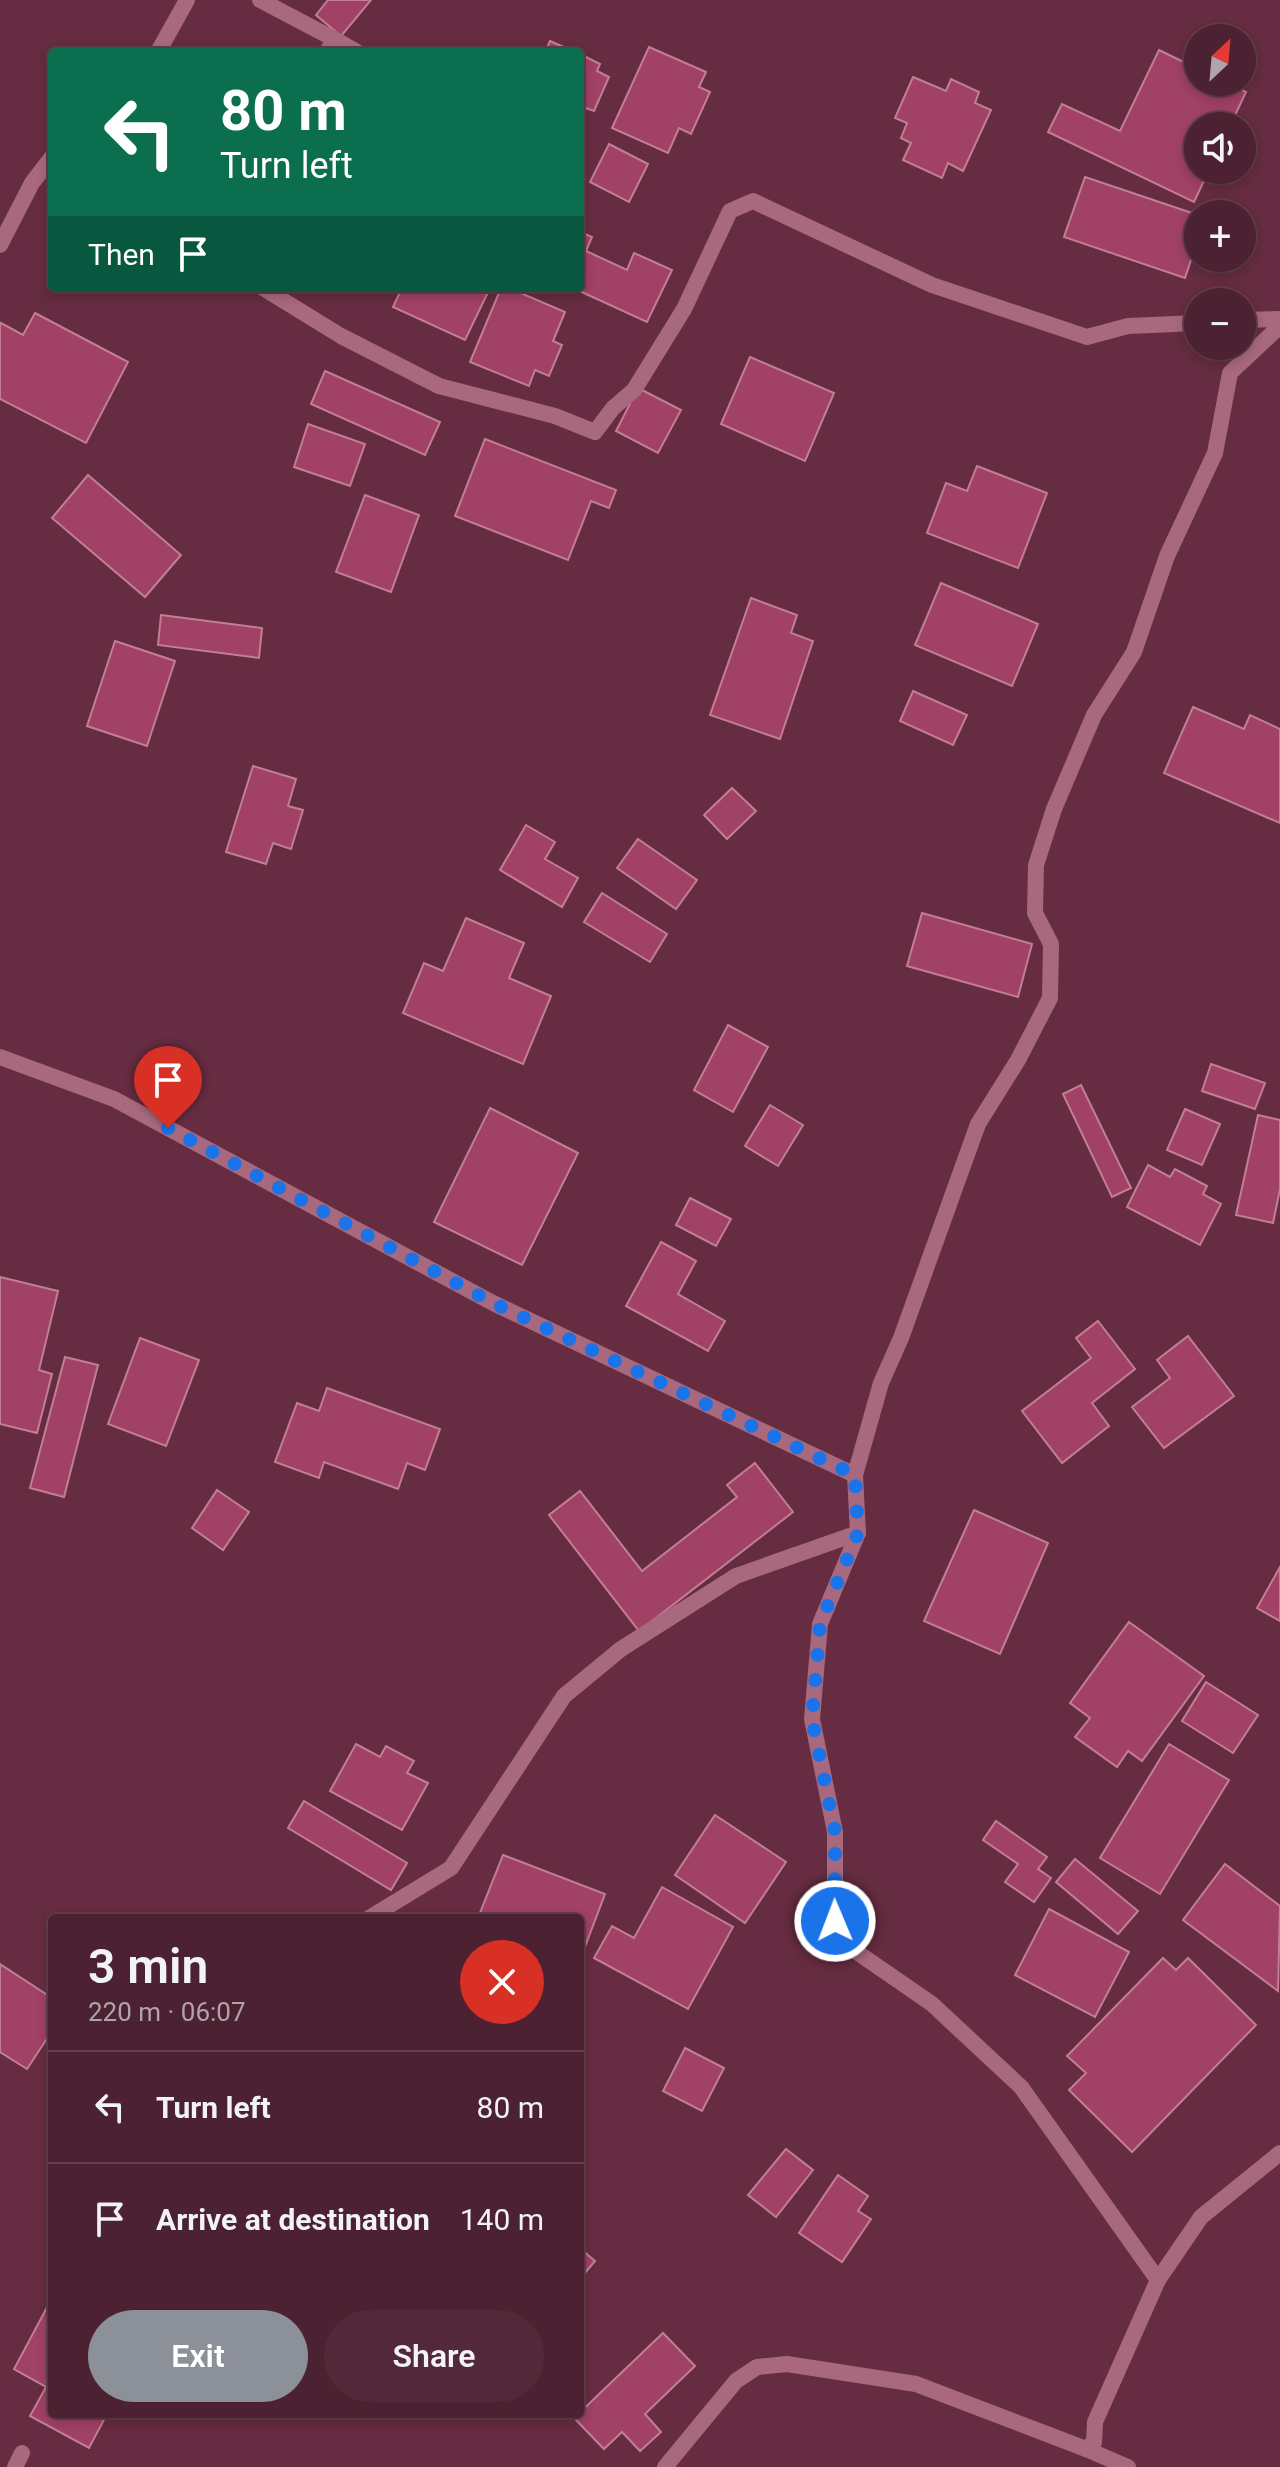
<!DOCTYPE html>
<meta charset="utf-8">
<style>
:root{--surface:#4c2131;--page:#532939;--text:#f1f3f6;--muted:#b2a3ab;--line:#633e4d;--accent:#8c9099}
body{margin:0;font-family:Roboto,sans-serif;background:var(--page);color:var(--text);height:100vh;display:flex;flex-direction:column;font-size:30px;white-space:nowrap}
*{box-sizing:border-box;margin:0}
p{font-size:26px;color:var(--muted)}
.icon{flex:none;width:44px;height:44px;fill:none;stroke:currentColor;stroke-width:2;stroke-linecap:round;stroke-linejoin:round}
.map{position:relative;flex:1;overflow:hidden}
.panel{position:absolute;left:48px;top:1914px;width:536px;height:504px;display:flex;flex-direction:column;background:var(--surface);border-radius:8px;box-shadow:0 4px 12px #0003,0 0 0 2px var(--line)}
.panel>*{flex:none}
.hud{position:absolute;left:48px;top:48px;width:536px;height:244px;border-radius:8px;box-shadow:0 4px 12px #0003,0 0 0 2px var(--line);background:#0b6e4f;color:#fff;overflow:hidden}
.needle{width:52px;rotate:26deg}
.tools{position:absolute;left:1184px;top:24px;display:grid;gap:16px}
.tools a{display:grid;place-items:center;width:72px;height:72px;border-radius:50%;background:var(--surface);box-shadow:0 4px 12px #0003,0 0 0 2px var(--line);font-size:40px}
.pin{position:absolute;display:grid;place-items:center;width:68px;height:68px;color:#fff;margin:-82px -34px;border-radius:50% 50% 50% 0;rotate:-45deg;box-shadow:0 0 8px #0007}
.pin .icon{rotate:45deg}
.me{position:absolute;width:88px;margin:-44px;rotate:359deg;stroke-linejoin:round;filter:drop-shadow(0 0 6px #0008)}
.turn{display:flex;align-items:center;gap:28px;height:168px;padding:0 40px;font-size:36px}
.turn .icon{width:104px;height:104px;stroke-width:2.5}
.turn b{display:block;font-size:56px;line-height:68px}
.then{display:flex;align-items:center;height:76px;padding:0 40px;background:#0003;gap:16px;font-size:30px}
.round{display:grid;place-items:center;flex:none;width:84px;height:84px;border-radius:42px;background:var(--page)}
.head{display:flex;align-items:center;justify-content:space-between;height:136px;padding:0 40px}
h1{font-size:48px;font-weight:600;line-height:60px}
.cta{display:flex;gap:16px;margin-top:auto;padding:16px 40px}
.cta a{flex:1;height:92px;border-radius:48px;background:var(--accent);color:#fff;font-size:32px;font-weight:600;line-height:92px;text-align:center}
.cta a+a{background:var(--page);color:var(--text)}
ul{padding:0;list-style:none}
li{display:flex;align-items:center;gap:24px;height:112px;padding:0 40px;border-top:2px solid var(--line)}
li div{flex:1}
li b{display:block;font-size:30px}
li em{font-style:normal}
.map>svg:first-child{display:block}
</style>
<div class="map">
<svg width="1280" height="2467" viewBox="0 0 1280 2467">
<rect width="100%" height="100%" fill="#662c41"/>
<g fill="#a04165" stroke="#c27f94" stroke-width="2">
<polygon points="328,0 371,0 341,36 316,15"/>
<polygon points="550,41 575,52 545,52"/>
<polygon points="649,47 706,72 699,87 710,92 691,134 679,128 668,153 612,128"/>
<polygon points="1159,50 1198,69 1198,82 1226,82 1246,92 1230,126 1198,126 1198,170 1209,170 1194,202 1048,132 1062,104 1120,131"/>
<polygon points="580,54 600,64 597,71 609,77 594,111 580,106"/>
<polygon points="913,77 946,91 951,79 979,92 975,103 991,110 963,171 948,163 942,178 903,160 911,143 901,138 907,123 895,118"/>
<polygon points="609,144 648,164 629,202 590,182"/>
<polygon points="1085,177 1198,215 1198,239 1185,278 1064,237"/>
<polygon points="580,232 592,237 586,251 627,270 634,253 672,270 647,322 573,288 580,288"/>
<polygon points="402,288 490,288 465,340 393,307"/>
<polygon points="501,288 509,288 565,312 553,341 562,345 549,376 535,370 529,386 470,362"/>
<polygon points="35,313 128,362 86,443 0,399 0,326 1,323 23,335"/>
<polygon points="750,357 834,393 805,461 721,424"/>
<polygon points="325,371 440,422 425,455 311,404"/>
<polygon points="638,388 681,410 658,453 616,431"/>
<polygon points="308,424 365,444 350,486 294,467"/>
<polygon points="485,439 616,490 609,508 591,501 568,560 455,516"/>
<polygon points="977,466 1047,493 1018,568 927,533 946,483 967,491"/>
<polygon points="88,475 181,555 145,597 52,518"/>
<polygon points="365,495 419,515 391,592 336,572"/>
<polygon points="941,583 1038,624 1012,686 915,645"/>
<polygon points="751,598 797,615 791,633 813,641 780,739 710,715"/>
<polygon points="161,615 262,628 259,658 158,645"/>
<polygon points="115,641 175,661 147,746 87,726"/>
<polygon points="913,691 967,715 953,745 900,721"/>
<polygon points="1193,707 1244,729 1250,715 1280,729 1280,823 1164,773"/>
<polygon points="253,766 296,779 288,806 303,810 291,849 273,843 266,864 226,852"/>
<polygon points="732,788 756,811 727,839 704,815"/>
<polygon points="526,825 555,842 545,859 578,878 562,907 500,870"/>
<polygon points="638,839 697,880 676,909 617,868"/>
<polygon points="602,893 667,934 650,962 584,922"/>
<polygon points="922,913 1032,944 1018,997 907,966"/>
<polygon points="466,918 524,943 509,978 551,996 523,1064 403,1013 424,963 443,971"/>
<polygon points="728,1025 768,1047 733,1112 694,1090"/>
<polygon points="1211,1064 1265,1083 1255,1109 1202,1091"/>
<polygon points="1081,1085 1131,1188 1112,1197 1063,1094"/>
<polygon points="770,1105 803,1125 778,1166 745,1146"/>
<polygon points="490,1108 578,1153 522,1265 434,1222"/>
<polygon points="1185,1109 1220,1124 1202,1165 1167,1150"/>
<polygon points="1258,1115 1280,1120 1280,1189 1273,1223 1236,1215"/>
<polygon points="1148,1165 1170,1177 1175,1169 1207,1186 1203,1194 1221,1204 1200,1245 1127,1207"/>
<polygon points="690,1198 731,1219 716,1246 676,1225"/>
<polygon points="661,1242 696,1261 678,1294 725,1321 708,1351 626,1306"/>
<polygon points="0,1277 58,1291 39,1370 52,1374 37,1433 0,1424"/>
<polygon points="1098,1321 1135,1369 1092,1403 1109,1426 1062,1463 1022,1411 1091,1358 1076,1338"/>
<polygon points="1188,1336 1234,1396 1164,1448 1132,1407 1170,1378 1157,1360"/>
<polygon points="140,1338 199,1360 166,1446 108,1424"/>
<polygon points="65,1357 98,1365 64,1497 30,1488"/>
<polygon points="327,1388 440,1429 425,1470 407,1463 398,1489 324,1462 319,1478 275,1462 297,1403 319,1411"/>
<polygon points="755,1463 793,1512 639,1631 549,1515 580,1491 642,1571 737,1497 727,1485"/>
<polygon points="217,1490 249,1512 223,1550 192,1528"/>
<polygon points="974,1510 1048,1543 1000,1654 924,1621"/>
<polygon points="1280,1567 1280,1621 1257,1608"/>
<polygon points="1129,1622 1204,1676 1142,1761 1128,1751 1117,1767 1075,1737 1090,1718 1070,1703"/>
<polygon points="1206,1682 1258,1715 1233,1753 1182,1721"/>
<polygon points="356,1744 380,1757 386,1746 414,1761 407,1773 428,1783 402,1830 330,1791"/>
<polygon points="1169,1744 1229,1780 1160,1894 1100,1858"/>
<polygon points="304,1801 407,1863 391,1890 288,1828"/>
<polygon points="715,1815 786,1862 745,1923 675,1875"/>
<polygon points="996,1821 1047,1857 1038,1869 1051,1878 1034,1902 1005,1882 1018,1864 983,1840"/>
<polygon points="503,1855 605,1894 580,1960 580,1918 478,1918"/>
<polygon points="1075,1859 1138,1911 1118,1934 1056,1882"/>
<polygon points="1225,1864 1280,1906 1278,1991 1183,1920"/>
<polygon points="662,1887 733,1927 688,2009 594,1958 612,1926 634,1938"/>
<polygon points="1049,1909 1129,1952 1095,2017 1015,1975"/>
<polygon points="1163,1958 1176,1970 1188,1958 1256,2025 1132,2152 1069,2090 1086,2073 1067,2056"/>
<polygon points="0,1964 52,1998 52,2031 27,2069 0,2052"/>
<polygon points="685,2048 724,2068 702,2111 663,2091"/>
<polygon points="786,2149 813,2170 776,2217 748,2195"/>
<polygon points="838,2175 868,2196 858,2211 871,2219 842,2262 799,2233"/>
<polygon points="580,2248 595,2261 580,2279"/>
<polygon points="52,2298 52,2414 107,2414 89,2448 30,2416 46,2387 14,2369"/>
<polygon points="663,2333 695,2366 645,2414 661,2432 640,2451 622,2432 604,2449 574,2418"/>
</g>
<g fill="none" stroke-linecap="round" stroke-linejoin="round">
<g stroke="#a8687d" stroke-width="16">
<polyline points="260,0 334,39"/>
<polyline points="158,52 187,0"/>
<polyline points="327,52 334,39 357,52"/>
<polyline points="0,245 32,183 52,157"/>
<polyline points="263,288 341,336 439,386 555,416 595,432 613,408 634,390 684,309 730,211 753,201 932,285 1087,337 1128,326 1198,323"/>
<polyline points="1242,320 1280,319"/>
<polyline points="0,1057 114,1099 493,1303 855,1475 858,1533 820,1624 812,1719 835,1832 835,1921 848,1946 932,2004 1021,2087 1158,2280 1095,2422 1094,2442 1086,2449 1128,2467"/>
<polyline points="855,1475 881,1383 901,1338 978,1124 1018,1060 1050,998 1051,944 1035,913 1036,865 1054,809 1094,715 1134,652 1167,556 1215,453 1230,373 1280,326"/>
<polyline points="369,1918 451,1868 564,1696 621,1649 736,1576 858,1533"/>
<polyline points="1158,2280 1201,2217 1280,2153"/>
<polyline points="15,2467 22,2453"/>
<polyline points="665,2467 736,2381 757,2367 787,2364 916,2384 1086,2449"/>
</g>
</g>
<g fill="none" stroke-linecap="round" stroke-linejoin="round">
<polyline stroke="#1a73e8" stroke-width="14" stroke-dasharray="0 25.2" points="168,1128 493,1303 855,1475 858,1533 820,1624 812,1719 835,1832 835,1921"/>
</g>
</svg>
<div class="tools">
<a><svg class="needle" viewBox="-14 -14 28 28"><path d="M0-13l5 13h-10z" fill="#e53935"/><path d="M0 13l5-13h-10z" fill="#b2a3ab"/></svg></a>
<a><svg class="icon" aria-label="sound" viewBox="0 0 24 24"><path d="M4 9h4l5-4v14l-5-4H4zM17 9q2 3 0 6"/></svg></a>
<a>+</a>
<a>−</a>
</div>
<div class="pin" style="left:168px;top:1128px;background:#d93025"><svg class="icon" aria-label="arrive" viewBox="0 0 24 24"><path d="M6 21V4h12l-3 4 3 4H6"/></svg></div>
<svg class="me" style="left:835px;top:1921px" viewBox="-20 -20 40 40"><circle r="17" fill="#1a73e8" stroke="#fff" stroke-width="3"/><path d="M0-11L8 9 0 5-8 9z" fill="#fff"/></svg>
<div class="hud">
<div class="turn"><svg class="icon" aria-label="left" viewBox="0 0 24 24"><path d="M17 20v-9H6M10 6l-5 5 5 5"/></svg><div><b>80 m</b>Turn left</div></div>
<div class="then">Then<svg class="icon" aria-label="arrive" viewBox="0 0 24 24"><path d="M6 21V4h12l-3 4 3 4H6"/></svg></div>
</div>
<section class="panel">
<div class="head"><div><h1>3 min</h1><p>220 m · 06:07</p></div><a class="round" style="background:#d93025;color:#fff"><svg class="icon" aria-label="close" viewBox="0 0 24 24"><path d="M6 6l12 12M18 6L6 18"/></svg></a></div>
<ul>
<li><svg class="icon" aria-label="left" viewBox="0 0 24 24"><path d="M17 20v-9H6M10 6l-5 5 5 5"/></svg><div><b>Turn left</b></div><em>80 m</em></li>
<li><svg class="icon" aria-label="arrive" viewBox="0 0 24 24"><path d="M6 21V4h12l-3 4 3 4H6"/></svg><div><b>Arrive at destination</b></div><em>140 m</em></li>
</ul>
<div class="cta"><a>Exit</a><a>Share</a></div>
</section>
</div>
